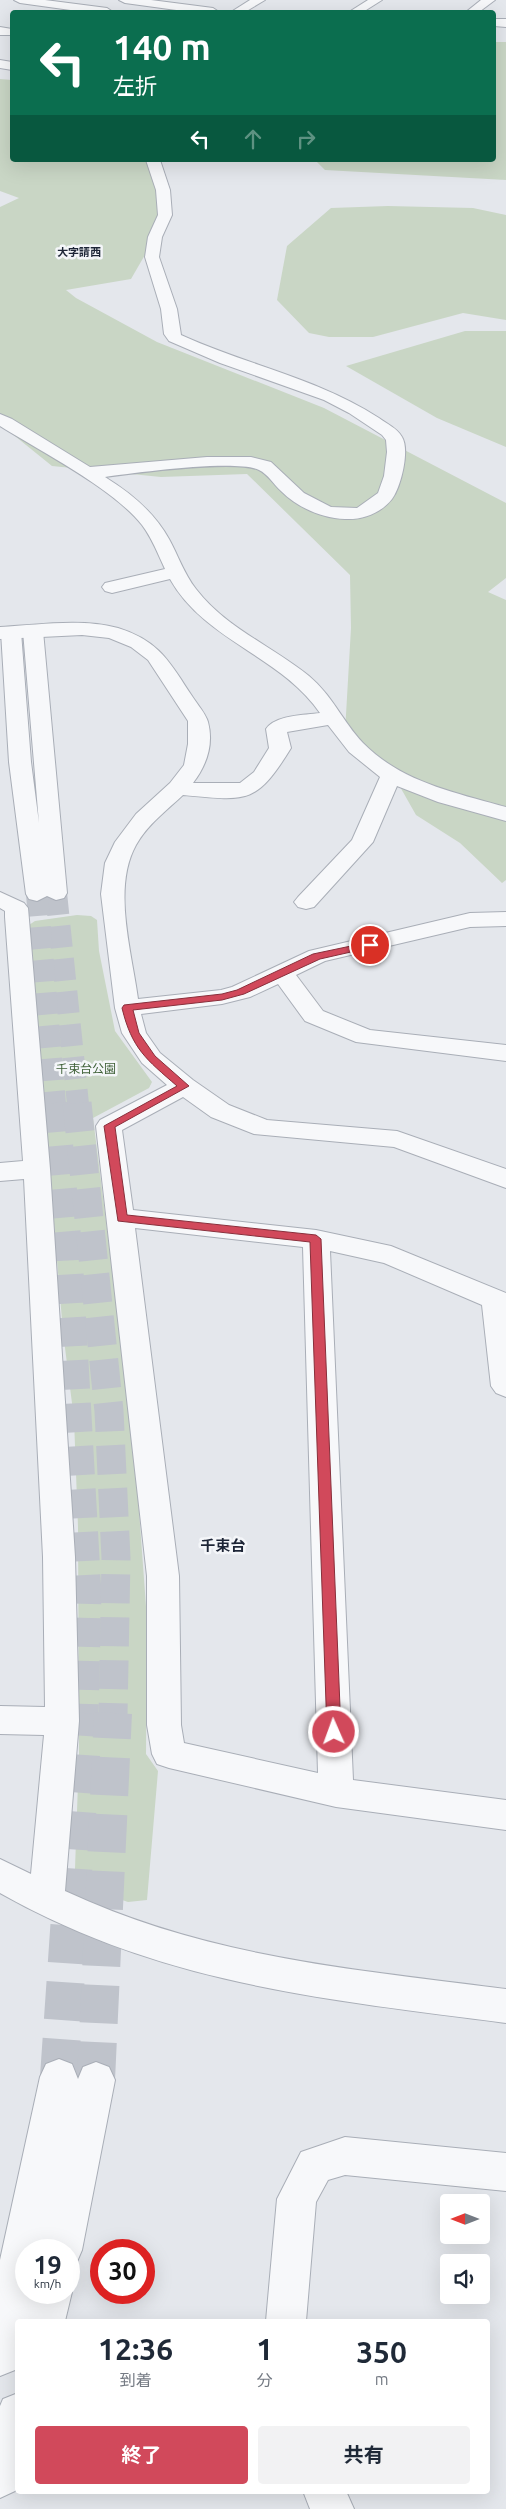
<!DOCTYPE html>
<html lang="ja">
<meta charset="utf-8">
<style>
:root{--surface:#fff;--page:#f2f2f3;--text:#1f2937;--muted:#747a83;--accent:#d1495b}
body{margin:0;font-family:Ubuntu,"Noto Sans JP",sans-serif;background:var(--page);color:var(--text);height:100vh;display:flex;flex-direction:column;font-size:19px;white-space:nowrap}
*{box-sizing:border-box;margin:0}
p{font-size:16px;color:var(--muted)}
.icon{flex:none;width:28px;height:28px;fill:none;stroke:currentColor;stroke-width:2;stroke-linecap:round;stroke-linejoin:round}
.map{position:relative;flex:1;overflow:hidden}
.sheet{position:absolute;left:15px;top:2319px;width:475px;height:175px;display:flex;flex-direction:column;background:var(--surface);border-radius:5px;box-shadow:0 5px 20px #0002}
.sheet>*{flex:none}
.guide{position:absolute;left:10px;top:10px;width:486px;height:152px;border-radius:5px;box-shadow:0 5px 20px #0002;background:#0b6e4f;color:#fff;overflow:hidden}
.needle{width:32px;rotate:270deg}
.tools{position:absolute;left:440px;top:2194px;display:grid;gap:10px}
.tools a{display:grid;place-items:center;width:50px;height:50px;border-radius:5px;background:var(--surface);box-shadow:0 5px 20px #0002;font-size:25px}
.speed{position:absolute;left:15px;top:2239px;display:flex;gap:10px;font-size:25px;font-weight:700;text-align:center}
.speed>*{display:grid;place-content:center;width:65px;height:65px;border-radius:50%;background:var(--surface);box-shadow:0 5px 20px #0002;line-height:1}
.speed small{font-size:12px;font-weight:400}
.speed .limit{border:8px solid #d22;background:#fff;color:#111}
.pin{position:absolute;display:grid;place-items:center;width:42px;height:42px;color:#fff;margin:-21px;border:2px solid #fff;border-radius:50%;box-shadow:0 1px 5px #0007}
.me{position:absolute;width:55px;margin:-28px;rotate:358deg;stroke-linejoin:round;filter:drop-shadow(0 0 4px #0008)}
.turn{display:flex;align-items:center;gap:18px;height:105px;padding:0 20px;font-size:22px}
.turn .icon{width:65px;height:65px;stroke-width:2.5}
.turn b{display:block;font-size:35px;line-height:42px}
.lanes{display:flex;align-items:center;height:48px;padding:0 20px;background:#0003;justify-content:center;gap:25px;direction:ltr}
.lanes .off{opacity:.35}
.eta{display:flex;justify-content:space-evenly;align-items:center;height:85px;text-align:center}
.eta b{font-size:30px;font-weight:700;line-height:35px}
.cta{display:flex;gap:10px;margin-top:auto;padding:10px 20px}
.cta a{flex:1;height:58px;border-radius:5px;background:var(--accent);color:#fff;font-size:20px;font-weight:700;line-height:58px;text-align:center}
.cta a+a{background:var(--page);color:var(--text)}
.map>svg:first-child{display:block}
</style>
<div class="map">
<svg width="506" height="2509" viewBox="0 0 506 2509">
<rect width="100%" height="100%" fill="#e4e7ec"/>
<g fill="#c9d6c5">
<polygon points="494,42 506,42 506,180 325,170 315,160 494,160"/>
<polygon points="0,79 12,80 12,160 146,160 167,225 153,241 131,279 66,290 76,298 157,342 324,408 506,503 506,578 488,592 506,600 506,880 502,883 460,843 416,815 399,785 345,732 351,628 350,575 247,474 161,477 52,466 0,424 0,207 19,198 0,191"/>
<polygon points="388,206 473,208 506,215 506,320 463,313 373,337 329,337 309,333 277,300 287,246 331,208"/>
<polygon points="465,331 506,331 506,447 437,418 346,366"/>
<polygon points="77,915 91,916 97,920 99,951 115,1031 152,1082 149,1088 93,1118 134,1442 147,1620 146,1754 158,1771 147,1900 128,1902 84,1887 75,1869 79,1754 78,1527 74,1419 63,1332 29,925 35,921"/>
</g>
<g fill="none" stroke-linecap="round" stroke-linejoin="round">
<g stroke="#bfc3cb" stroke-width="22" stroke-dasharray="22 11" stroke-linecap="butt">
<polyline points="56,893 78,1104"/>
<polyline points="37,894 55,1104"/>
</g>
<g stroke="#bfc3cb" stroke-width="29" stroke-dasharray="29 14" stroke-linecap="butt">
<polyline points="55,1103 68,1255 87,1594 84,1715"/>
<polyline points="77,1103 109,1411 116,1558 113,1715"/>
</g>
<g stroke="#bfc3cb" stroke-width="38" stroke-dasharray="38 19" stroke-linecap="butt">
<polyline points="59,2077 84,1713"/>
<polyline points="96,2080 113,1713"/>
</g>
<g stroke="#a9aeb7" stroke-width="2">
<g id="minor">
<polygon points="14,0 45,0 107,8 113,12 85,12 20,3"/>
<polygon points="119,0 151,0 213,8 219,12 191,12 125,3"/>
<polygon points="368,0 382,0 363,12 349,12"/>
<polygon points="481,0 495,0 479,12 466,12"/>
<polygon points="494,19 506,19 506,27 494,26"/>
<polygon points="0,27 12,29 12,35 0,35"/>
<path d="M146,160h14l10,30 2,25 -10,22 -3,20 18,52 4,26c65,30 137,43 198,83 8,6 18,10 23,19 8,13 -1,50 -10,62 -11,14 -29,21 -47,20 -23,-1 -47,-11 -64,-28 -7,-6 -13,-17 -22,-21 -24,-11 -124,3 -154,7 26,16 49,35 64,62 9,16 15,35 27,50 30,39 76,57 113,87 23,19 34,46 54,67 38,39 93,50 143,64v14l-68,-19 -41,-16 -24,56 -59,65 -8,2 -8,-2 -4,-5 4,-5 54,-57 28,-63 -31,-25 -21,-27 -41,7 4,16c-35,57 -44,53 -108,47 -16,15 -36,30 -47,50 -24,43 -4,108 2,154l83,-9 11,-3 77,-36 161,-38 36,-1v14l-36,1 -145,34 -29,14 27,36 47,19 136,15v16l-150,-19 -51,-21 -27,-37 -28,13 -28,7 -81,10 5,19 14,20 33,27 36,25 38,15 130,11 109,38v19l-112,-41 -140,-13 -43,-17 -28,-20 -61,33 11,80 183,20 75,16 115,47v104l-10,-4 -5,-7 -9,-81 -98,-42 -54,-12 23,529 153,20v30l-170,-23 -167,-39 -12,-4 -5,-10 -5,-29v-149l-51,-450 4,-6 67,-35 -25,-22 -20,-30 -7,-25 -14,-114 4,-31 10,-21 21,-28 34,-31 14,-18 4,-21v-23l-40,-61 -17,-13 -22,-9 -27,-3 -82,4v-12c38,-2 81,-9 118,1 42,13 52,35 74,68 5,8 14,18 16,26 6,23 -2,44 -15,61h47l14,-11 15,-24 -3,-19c9,-14 39,-14 54,-16 -39,-57 -115,-72 -150,-134l-58,14 -7,-2 -3,-4 3,-4 60,-14c-7,-15 -13,-31 -23,-44 -28,-36 -102,-74 -142,-99v-12l12,5 78,48 117,-10h44l20,5 33,31 27,14 26,1 21,-15 6,-17 3,-24 -1,-12 -4,-5 -33,-22 -25,-13 -104,-37 -51,-22 -5,-7 -3,-25 -16,-52 3,-20 10,-22 -2,-25zM135,1228l168,19 15,526 -134,-30 -3,-18 -2,-149z"/>
<path d="M0,892l24,11 4,5 22,261 25,388 4,164 -14,170c144,67 286,78 441,98v34c-181,-24 -343,-38 -506,-130v-34l31,15 13,-139 -44,-1v-28l45,1 -2,-150 -19,-378 -24,2v-18l23,-2 -18,-244v-6l-5,-3z"/>
<polygon points="345,2137 506,2153 506,2191 345,2175 328,2180 316,2202 306,2321 266,2321 277,2199 301,2152"/>
<polygon points="303,2491 346,2491 354,2509 310,2509"/>
</g>
</g>
<g stroke="#a9aeb7" stroke-width="2">
<g id="tertiary">
<polygon points="250,0 265,0 245,12 231,12"/>
<polygon points="0,60 12,62 12,70 0,68"/>
<polygon points="33,625 40,627 43,631 67,893 64,898 56,900 47,896 37,901 29,899 26,894 9,762 1,632 4,628 18,628 21,632 31,762 39,823 23,631 26,627"/>
<polygon points="59,2059 72,2064 78,2079 83,2067 96,2062 109,2067 115,2080 82,2250 76,2264 69,2267 69,2250 26,2250 26,2292 69,2292 69,2283 72,2292 65,2321 18,2321 18,2363 15,2370 0,2376 0,2260 40,2077 46,2064"/>
<polygon points="18,2393 18,2486 15,2491 0,2498 0,2406 3,2399"/>
</g>
</g>
<use href="#minor" fill="#f7f8fa" fill-rule="evenodd"/>
<use href="#tertiary" fill="#f7f8fa" fill-rule="evenodd"/>
</g>
<path fill="#d1495b" stroke="#882f3b" d="M370,942l4,3 -1,2 -53,12 -76,35 -22,6 -89,10 6,23 16,23 34,30 -74,41 12,88 189,20 5,4 20,493 -2,5h-10l-2,-5 -17,-490 -192,-21 -14,-95 73,-40c-31,-27 -45,-37 -55,-78l2,-3 98,-11 15,-4 76,-36z"/>
<g text-anchor="middle" stroke-width="5" stroke-linejoin="round" paint-order="stroke">
<g font-size="11" font-weight="bold" fill="#1d2536" stroke="#f4f6f9">
<text x="79" y="256">大字請西</text>
</g>
<g font-size="12" fill="#3f6138" stroke="#f4f6f9">
<text x="86" y="1073">千束台公園</text>
</g>
<g font-size="15" font-weight="bold" fill="#1d2536" stroke="#f4f6f9">
<text x="223" y="1551">千束台</text>
</g>
</g>
</svg>
<div class="tools">
<a><svg class="needle" viewBox="-14 -14 28 28"><path d="M0-13l5 13h-10z" fill="#e53935"/><path d="M0 13l5-13h-10z" fill="#747a83"/></svg></a>
<a><svg class="icon" aria-label="sound" viewBox="0 0 24 24"><path d="M4 9h4l5-4v14l-5-4H4zM17 9q2 3 0 6"/></svg></a>
</div>
<div class="speed"><div>19<small>km/h</small></div><div class="limit">30</div></div>
<div class="pin" style="left:370px;top:945px;background:#d93025"><svg class="icon" aria-label="arrive" viewBox="0 0 24 24"><path d="M6 21V4h12l-3 4 3 4H6"/></svg></div>
<svg class="me" style="left:334px;top:1732px" viewBox="-20 -20 40 40"><circle r="17" fill="#d1495b" stroke="#fff" stroke-width="3"/><path d="M0-11L8 9 0 5-8 9z" fill="#fff"/></svg>
<div class="guide">
<div class="turn"><svg class="icon" aria-label="left" viewBox="0 0 24 24"><path d="M17 20v-9H6M10 6l-5 5 5 5"/></svg><div><b>140 m</b>左折</div></div>
<div class="lanes"><svg class="icon" aria-label="left" viewBox="0 0 24 24"><path d="M17 20v-9H6M10 6l-5 5 5 5"/></svg><svg class="icon off" aria-label="ahead" viewBox="0 0 24 24"><path d="M12 20V5M6 11l6-6 6 6"/></svg><svg class="icon off" aria-label="right" viewBox="0 0 24 24"><path d="M7 20v-9h11M14 6l5 5-5 5"/></svg></div>
</div>
<section class="sheet">
<div class="eta">
<div><b>12:36</b><p>到着</p></div>
<div><b>1</b><p>分</p></div>
<div><b>350</b><p>m</p></div>
</div>
<div class="cta"><a>終了</a><a>共有</a></div>
</section>
</div>
